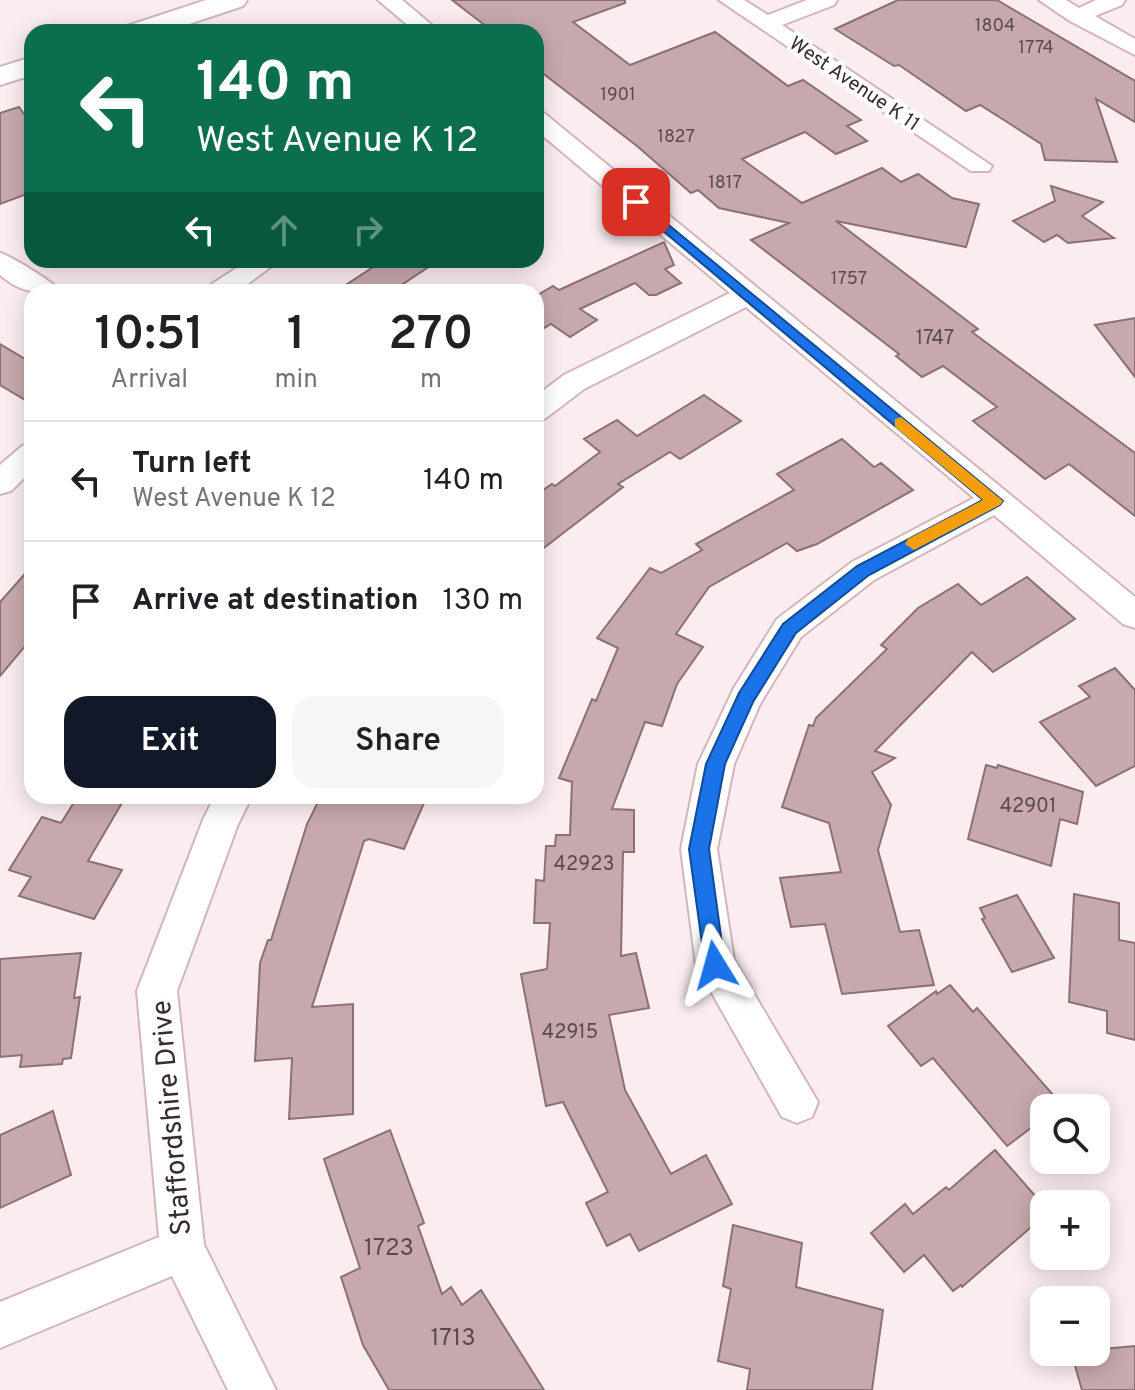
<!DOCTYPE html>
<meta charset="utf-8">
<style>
:root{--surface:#fff;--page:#f6f6f6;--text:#202124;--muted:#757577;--line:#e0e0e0;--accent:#111827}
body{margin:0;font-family:Overpass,sans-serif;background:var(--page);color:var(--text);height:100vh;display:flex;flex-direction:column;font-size:30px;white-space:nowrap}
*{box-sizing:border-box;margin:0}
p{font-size:26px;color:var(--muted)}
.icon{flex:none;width:44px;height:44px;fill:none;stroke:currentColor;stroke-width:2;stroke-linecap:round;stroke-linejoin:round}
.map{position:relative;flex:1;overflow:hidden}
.side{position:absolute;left:24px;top:284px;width:520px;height:520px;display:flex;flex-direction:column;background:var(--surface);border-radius:24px;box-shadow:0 4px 20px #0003}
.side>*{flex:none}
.guide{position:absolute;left:24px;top:24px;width:520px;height:244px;border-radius:24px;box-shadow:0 4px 20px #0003;background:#0b6e4f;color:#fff;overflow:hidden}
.fabs{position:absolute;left:1030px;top:1094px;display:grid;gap:16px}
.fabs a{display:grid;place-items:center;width:80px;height:80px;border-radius:16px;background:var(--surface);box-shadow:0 4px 20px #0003;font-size:40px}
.pin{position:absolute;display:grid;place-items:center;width:68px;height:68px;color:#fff;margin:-34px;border-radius:16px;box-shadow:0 4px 12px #0006}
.me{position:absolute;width:88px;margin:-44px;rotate:352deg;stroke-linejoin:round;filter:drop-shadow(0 0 6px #0008)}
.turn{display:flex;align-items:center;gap:28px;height:168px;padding:0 40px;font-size:36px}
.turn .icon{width:104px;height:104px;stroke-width:2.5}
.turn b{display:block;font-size:56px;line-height:68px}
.lanes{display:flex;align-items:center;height:76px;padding:0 40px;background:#0003;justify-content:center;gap:40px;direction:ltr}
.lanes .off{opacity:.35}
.eta{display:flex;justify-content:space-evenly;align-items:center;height:136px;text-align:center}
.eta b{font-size:48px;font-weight:600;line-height:56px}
.primary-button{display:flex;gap:16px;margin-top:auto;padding:16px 40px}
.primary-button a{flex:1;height:92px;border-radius:24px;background:var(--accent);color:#fff;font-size:32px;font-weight:600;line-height:92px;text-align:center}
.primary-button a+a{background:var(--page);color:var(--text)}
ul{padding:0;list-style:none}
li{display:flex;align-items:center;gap:24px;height:120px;padding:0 40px;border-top:2px solid var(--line)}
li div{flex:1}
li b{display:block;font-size:30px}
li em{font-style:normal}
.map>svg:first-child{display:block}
</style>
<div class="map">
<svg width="1135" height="1390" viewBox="0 0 1135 1390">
<rect width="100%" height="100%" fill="#fbedef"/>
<g fill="#c7a9ad" stroke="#8c7074" stroke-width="2">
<polygon points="452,0 625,0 625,3 573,22 630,65 715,32 788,86 803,80 861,120 847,126 867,141 836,154 805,132 742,159 802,203 882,168 901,182 918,174 952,198 979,204 966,247 836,221 978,329 972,332 1135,453 1135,516 1069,464 1045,479 973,421 997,407 943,366 922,377 896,356 899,354 751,240 789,223 719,208 698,190 691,193 637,146 536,68 536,32 502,32 493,25 487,27"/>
<polygon points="898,0 997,0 1135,81 1135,122 1096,99 1117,162 1045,160 1041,144 1007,122 980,105 966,111 899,65 894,66 835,29"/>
<polygon points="19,107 32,125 32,192 0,204 0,113"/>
<polygon points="1051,186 1103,202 1082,216 1114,238 1068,243 1057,235 1044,242 1013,221 1055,201"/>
<polygon points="664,242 674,265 665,269 681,283 656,295 649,295 635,283 580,309 597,320 570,337 551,324 536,333 536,296 553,286 559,290"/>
<polygon points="384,260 439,260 391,292 335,292"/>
<polygon points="1135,318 1135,377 1095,325"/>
<polygon points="0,344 32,363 32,404 0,385"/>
<polygon points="704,395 741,421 680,459 670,452 618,484 623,487 536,554 536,495 552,484 555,486 600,452 584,439 617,420 637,436"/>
<polygon points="842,439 874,467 881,463 913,490 817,544 797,551 787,543 709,587 676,634 703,647 677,684 662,726 645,722 612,809 634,810 634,852 623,852 621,956 636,953 649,1008 609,1015 625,1090 671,1174 706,1155 732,1204 639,1251 630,1234 607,1246 586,1203 608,1192 563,1102 546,1106 521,974 547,969 550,923 534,923 536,880 544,881 546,846 555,846 556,835 570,835 572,782 559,778 592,699 596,701 618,648 597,638 650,568 661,573 702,550 696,544 794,490 777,474"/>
<polygon points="32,566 32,638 0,676 0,602"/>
<polygon points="1027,577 1075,619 993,672 972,652 875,751 895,758 872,772 891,805 878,850 900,932 919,930 934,985 842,994 825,924 791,927 780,878 841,872 829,823 782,807 809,725 813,726 816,718 887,649 881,645 918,608 958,584 981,605"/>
<polygon points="1115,668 1135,690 1135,766 1096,786 1040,722 1090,697 1079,686"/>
<polygon points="986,765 997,768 998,765 1083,792 1077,824 1060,819 1051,866 968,839"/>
<polygon points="78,796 126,796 88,861 122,870 94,919 19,896 31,877 9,870 42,817 61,823"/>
<polygon points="321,796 427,796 404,849 369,839 364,841 312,1007 353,1004 353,1114 289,1119 292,1058 255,1061 260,963 268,940 271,940 307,824"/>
<polygon points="1074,894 1119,903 1119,940 1135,943 1135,1040 1107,1033 1107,1011 1069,1002"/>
<polygon points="1017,895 1054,958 1012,972 982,919 985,918 980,908"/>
<polygon points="81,953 74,998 80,997 71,1058 63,1059 62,1064 20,1067 22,1055 0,1057 0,959"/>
<polygon points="950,985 973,1012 977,1008 1061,1104 1056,1108 1044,1108 1044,1118 1007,1146 933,1058 921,1066 888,1026 936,991 937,994"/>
<polygon points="53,1111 71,1175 0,1208 0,1135"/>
<polygon points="390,1130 424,1223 418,1226 442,1294 451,1287 462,1305 481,1290 544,1390 389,1390 363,1345 341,1277 360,1268 324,1159"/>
<polygon points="995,1150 1044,1206 1044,1216 962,1287 961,1285 953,1291 924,1255 904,1272 871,1233 905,1204 913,1214 946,1187 949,1190"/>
<polygon points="733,1225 802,1243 796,1287 883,1310 872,1390 747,1390 750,1369 718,1361 731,1289 723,1286"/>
<polygon points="1135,1346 1135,1390 1082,1390 1071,1352"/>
</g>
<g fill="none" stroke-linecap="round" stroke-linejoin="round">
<g stroke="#d4b5b9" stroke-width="4">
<g id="street">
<polygon points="378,0 402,0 440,32 416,32"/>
<polygon points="719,0 744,0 768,15 807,0 837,0 834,5 782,25 992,166 989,171 971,171"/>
<polygon points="1039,0 1066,0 1079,8 1096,0 1125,0 1122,5 1095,16 1135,39 1135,55 1070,21"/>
<polygon points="536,111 544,113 1135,597 1135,628 1123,624 994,515 874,580 801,637 760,704 734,764 717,849 734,960 818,1102 812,1117 797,1123 782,1117 696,965 681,849 698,764 734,688 777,619 852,562 974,498 746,307 584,389 546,418 536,421 536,396 564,375 730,293 536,130"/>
<path d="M0,253c11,3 55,30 61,39 -27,0 -38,2 -61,-17z"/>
<polygon points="249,260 280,260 237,292 205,292 209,286"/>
<polygon points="32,442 32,470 11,491 0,494 0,465 22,446"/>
<polygon points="215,796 252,796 238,824 177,991 204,1245 276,1390 228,1390 172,1276 0,1348 0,1302 159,1237 137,991 203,820"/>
</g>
</g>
<g stroke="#d4b5b9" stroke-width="4">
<g id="secondary">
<polygon points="206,0 247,0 243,6 165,32 123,32 127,26"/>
<polygon points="32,57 32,75 0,85 0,67"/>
</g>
</g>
<use href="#street" fill="#fff" fill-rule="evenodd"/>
<use href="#secondary" fill="#fff" fill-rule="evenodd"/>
</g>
<polygon fill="#1a73e8" stroke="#114b97" stroke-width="2" points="636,198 1003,501 1000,505 869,575 796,633 753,702 725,764 709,849 725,965 722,972 715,975 708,972 705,965 689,849 706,764 739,693 783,624 857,566 983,500 631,204 631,199"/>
<polygon fill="#f59e0b" points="901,417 1003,501 1000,505 914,550 905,544 908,539 983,500 895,427 895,419"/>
<g text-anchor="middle" stroke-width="8" stroke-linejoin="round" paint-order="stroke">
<g font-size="18" fill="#5b4a4c">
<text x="995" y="31">1804</text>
<text x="1036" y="53">1774</text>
<text x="618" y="100">1901</text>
<text x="676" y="142">1827</text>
<text x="725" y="188">1817</text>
<text x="849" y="284">1757</text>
</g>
<g font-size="20" fill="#372b2c" stroke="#fefefe">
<text transform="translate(855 83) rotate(34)" y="7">West Avenue K 11</text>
</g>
<g font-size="20" fill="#5b4a4c">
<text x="935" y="344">1747</text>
<text x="1028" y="812">42901</text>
<text x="584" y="870">42923</text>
<text x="570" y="1038">42915</text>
</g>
<g font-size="24" fill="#5b4a4c">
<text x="389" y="1255">1723</text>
<text x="453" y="1345">1713</text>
</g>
<g font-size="28" fill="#372b2c" stroke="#fefefe">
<text transform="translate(170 1118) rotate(-95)" y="10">Staffordshire Drive</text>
</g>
</g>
</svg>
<div class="fabs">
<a><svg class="icon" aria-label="search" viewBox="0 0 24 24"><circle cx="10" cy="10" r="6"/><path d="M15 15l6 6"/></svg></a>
<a>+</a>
<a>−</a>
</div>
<div class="pin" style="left:636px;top:202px;background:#d93025"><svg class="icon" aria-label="arrive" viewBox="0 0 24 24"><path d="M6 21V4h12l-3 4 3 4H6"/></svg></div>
<svg class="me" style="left:715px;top:965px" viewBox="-20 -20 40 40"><path d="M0-17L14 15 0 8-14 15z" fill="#1a73e8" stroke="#fff" stroke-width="4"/></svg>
<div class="guide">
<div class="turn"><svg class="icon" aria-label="left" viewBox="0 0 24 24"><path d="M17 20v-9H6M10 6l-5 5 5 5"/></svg><div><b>140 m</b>West Avenue K 12</div></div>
<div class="lanes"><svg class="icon" aria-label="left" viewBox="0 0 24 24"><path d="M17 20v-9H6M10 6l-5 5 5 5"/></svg><svg class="icon off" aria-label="ahead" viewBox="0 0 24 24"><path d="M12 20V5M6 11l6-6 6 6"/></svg><svg class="icon off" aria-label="right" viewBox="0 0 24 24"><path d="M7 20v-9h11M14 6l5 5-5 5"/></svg></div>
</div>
<section class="side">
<div class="eta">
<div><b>10:51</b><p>Arrival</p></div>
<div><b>1</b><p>min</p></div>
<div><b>270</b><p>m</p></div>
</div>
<ul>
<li><svg class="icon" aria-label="left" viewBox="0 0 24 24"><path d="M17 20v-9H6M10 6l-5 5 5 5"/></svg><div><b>Turn left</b><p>West Avenue K 12</p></div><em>140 m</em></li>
<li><svg class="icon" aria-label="arrive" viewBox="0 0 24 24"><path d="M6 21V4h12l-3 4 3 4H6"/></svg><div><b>Arrive at destination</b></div><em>130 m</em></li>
</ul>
<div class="primary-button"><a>Exit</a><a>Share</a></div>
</section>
</div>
